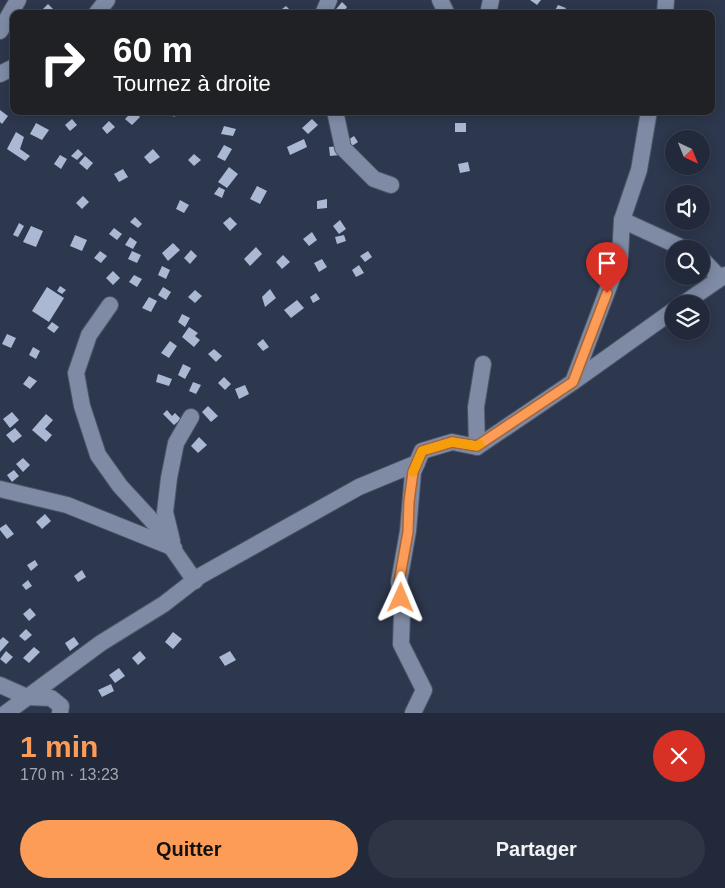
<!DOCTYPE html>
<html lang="fr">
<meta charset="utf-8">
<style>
:root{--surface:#22293a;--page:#2e3545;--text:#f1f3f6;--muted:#a2a6af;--line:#3f4554;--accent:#fd9c56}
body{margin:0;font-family:Arial,sans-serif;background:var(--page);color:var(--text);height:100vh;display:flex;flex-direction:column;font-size:19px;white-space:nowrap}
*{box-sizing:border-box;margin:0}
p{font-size:16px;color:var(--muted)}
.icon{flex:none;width:28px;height:28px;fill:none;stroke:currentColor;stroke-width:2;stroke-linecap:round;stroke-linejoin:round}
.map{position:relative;height:713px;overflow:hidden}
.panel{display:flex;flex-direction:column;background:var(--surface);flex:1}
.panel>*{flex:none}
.top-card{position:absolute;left:10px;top:10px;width:705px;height:105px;border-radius:10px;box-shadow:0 2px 12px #0003,0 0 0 1px var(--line);background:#202124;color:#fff;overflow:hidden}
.needle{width:32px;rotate:137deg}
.tools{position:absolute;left:665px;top:130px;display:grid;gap:10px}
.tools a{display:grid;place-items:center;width:45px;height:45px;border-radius:50%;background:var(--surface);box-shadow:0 2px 12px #0003,0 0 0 1px var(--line);font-size:25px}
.pin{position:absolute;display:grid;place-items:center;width:42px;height:42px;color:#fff;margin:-51px -21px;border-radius:50% 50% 50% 0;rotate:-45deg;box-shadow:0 0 5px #0007}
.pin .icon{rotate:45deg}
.me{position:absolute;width:55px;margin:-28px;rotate:1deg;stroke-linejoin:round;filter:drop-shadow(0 0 4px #0008)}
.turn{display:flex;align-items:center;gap:18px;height:105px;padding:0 20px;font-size:22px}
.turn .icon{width:65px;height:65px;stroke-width:2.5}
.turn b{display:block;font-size:35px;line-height:42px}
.round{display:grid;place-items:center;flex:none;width:52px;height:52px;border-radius:26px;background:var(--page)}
.summary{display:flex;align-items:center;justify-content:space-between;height:85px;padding:0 20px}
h1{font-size:30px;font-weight:700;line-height:38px;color:var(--accent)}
.primary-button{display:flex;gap:10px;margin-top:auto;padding:10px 20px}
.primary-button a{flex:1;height:58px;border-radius:30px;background:var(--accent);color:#111;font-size:20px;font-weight:700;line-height:58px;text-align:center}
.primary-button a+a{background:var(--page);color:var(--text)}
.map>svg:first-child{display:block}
</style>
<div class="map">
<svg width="725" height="713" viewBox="0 0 725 713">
<rect width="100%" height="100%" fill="#2d374d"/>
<g fill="#abb8d3">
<polygon points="530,0 541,0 537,5"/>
<polygon points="342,2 347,7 342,14 332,14"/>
<polygon points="48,4 54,10 51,14 38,14"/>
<polygon points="558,5 566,8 563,14 553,14"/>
<polygon points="286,6 291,11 288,14 279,14 278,12"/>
<polygon points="0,110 8,116 2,124 0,122"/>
<polygon points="133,111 140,117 132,125 125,119"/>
<polygon points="170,111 181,111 174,117"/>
<polygon points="72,119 77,125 70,131 65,125"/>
<polygon points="312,119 318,125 308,134 302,128"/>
<polygon points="109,121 115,127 107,134 102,128"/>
<polygon points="36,123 49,130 42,140 30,134"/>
<rect x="455" y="123" width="11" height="9"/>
<polygon points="224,126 236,129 233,136 221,134"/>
<polygon points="16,132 24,137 20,149 30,156 25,161 7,149"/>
<polygon points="354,136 358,142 349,148 345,142"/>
<polygon points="304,139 307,147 290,155 287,147"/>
<polygon points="224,145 232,149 225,161 217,157"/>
<polygon points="339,146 340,155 330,156 329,147"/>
<polygon points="78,149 83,154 77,160 71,156"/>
<polygon points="153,149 160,157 150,164 144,157"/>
<polygon points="194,154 201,160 194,166 188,160"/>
<polygon points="60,155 67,159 61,169 54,164"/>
<polygon points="85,156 93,163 87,170 79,163"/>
<polygon points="468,162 470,171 460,173 458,164"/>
<polygon points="229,167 238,174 227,188 218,182"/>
<polygon points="123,169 128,177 119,182 114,174"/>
<polygon points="257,186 267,191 260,204 250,199"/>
<polygon points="219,187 225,190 222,198 214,194"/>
<polygon points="83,196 89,202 82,209 76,203"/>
<polygon points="327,199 327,208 317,209 317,201"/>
<polygon points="180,200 189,205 184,213 176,209"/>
<polygon points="135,217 142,224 138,228 130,222"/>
<polygon points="230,217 237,224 230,231 223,223"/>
<polygon points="340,220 346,229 339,234 333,226"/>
<polygon points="19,223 24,226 18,237 13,235"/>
<polygon points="31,226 43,231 36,247 23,242"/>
<polygon points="114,228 122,234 117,240 109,234"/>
<polygon points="312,232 317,240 309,246 303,239"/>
<polygon points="75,235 87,240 82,251 70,246"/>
<polygon points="344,235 346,241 337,244 335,237"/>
<polygon points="130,237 137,242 133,249 125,245"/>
<polygon points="173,243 180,250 168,261 162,253"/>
<polygon points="256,247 262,254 250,266 244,259"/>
<polygon points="191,250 197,256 190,264 184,258"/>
<polygon points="100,251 107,256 101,263 94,258"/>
<polygon points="132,251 141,255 137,263 128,259"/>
<polygon points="368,251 372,257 365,262 360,256"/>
<polygon points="283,255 290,262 282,269 276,262"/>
<polygon points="322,259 327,267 319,272 314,263"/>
<polygon points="359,265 364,273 356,277 352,270"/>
<polygon points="162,266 170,270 166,279 158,275"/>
<polygon points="113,271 120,278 113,285 106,278"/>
<polygon points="134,275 142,279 137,287 129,282"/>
<polygon points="60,286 66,290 62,294 57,291"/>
<polygon points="47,287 64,298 49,322 32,311"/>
<polygon points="163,287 171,292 166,300 158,295"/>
<polygon points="270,289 276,298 265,307 262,297"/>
<polygon points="195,290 202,296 195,303 188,297"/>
<polygon points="316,293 320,299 313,303 310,297"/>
<polygon points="149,297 157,301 151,312 142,308"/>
<polygon points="297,300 304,308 291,318 284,310"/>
<polygon points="182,314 190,318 185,327 178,322"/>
<polygon points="52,322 59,327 54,333 47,328"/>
<polygon points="189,327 198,333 195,336 200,340 194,347 182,337"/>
<polygon points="7,334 16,338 11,348 2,344"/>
<polygon points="263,339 269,347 263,351 257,344"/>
<polygon points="170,341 177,346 169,358 161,353"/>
<polygon points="33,347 40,351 36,359 29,355"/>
<polygon points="214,349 222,356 216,362 208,354"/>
<polygon points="183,364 191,368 185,379 178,375"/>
<polygon points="158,374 172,379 169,386 156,382"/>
<polygon points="29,376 37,381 30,389 23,384"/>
<polygon points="224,377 231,384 225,390 218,383"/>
<polygon points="193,382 201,385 196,394 189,391"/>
<polygon points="245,385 249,394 239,399 235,389"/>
<polygon points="208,406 218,416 211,422 202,412"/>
<polygon points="167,410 172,416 175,413 181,419 174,425 163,414"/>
<polygon points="12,412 19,420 10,428 3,419"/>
<polygon points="46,414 53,420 45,429 52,435 46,442 32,430"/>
<polygon points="15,428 22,436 13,443 6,435"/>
<polygon points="199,437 207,445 198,453 191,446"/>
<polygon points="23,458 30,465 23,472 16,464"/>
<polygon points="14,470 19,476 12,482 7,475"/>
<polygon points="45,514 51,521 42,529 36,522"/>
<polygon points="6,524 14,534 7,539 0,530 0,528"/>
<polygon points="35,560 38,565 31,571 27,565"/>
<polygon points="82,570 86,577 78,582 74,576"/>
<polygon points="28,580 32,586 26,590 22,585"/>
<polygon points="30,608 36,615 29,621 23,614"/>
<polygon points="26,629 32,635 25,641 19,636"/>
<polygon points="173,632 182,639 173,649 165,642"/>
<polygon points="3,637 9,642 0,652 0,640"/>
<polygon points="74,637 79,644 70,651 65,643"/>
<polygon points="34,647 40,652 29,663 23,658"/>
<polygon points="6,651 13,657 6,664 0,659"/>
<polygon points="140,651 146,658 138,665 132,658"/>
<polygon points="230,651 236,660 225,666 219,657"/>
<polygon points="119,668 125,676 115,683 109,675"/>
<polygon points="111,684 114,691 102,697 98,690"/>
</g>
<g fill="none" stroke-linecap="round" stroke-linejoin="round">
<g stroke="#4d5567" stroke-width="18">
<g id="minor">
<polyline points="440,0 447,14"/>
<polyline points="96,14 107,0"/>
<polyline points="323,14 329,0"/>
<polyline points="488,14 491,0"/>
<polyline points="665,14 666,0"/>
<polyline points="0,31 18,0"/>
<polyline points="0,74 14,67"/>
<polyline points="335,111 343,148 374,179 391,185"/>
<polyline points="622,220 685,249"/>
<polyline points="701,258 720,278"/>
<polyline points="683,304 725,275"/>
<polyline points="110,305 89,335 76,373 82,406 98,455 120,486 156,525 195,581"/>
<polyline points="573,382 620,257 622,220 639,170 649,111"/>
<polyline points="477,447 573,382 674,310"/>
<polyline points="0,489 67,505 174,548"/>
<polyline points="172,541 165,512 169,478 176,443 191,417"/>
<polyline points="0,685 27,697 51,698 61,706 60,713"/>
<polyline points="6,713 101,643 164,604 200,576 359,487 417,463"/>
<polyline points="413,713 424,690 401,644 402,614 399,582 408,531 413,472 422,451 452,442 477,447 476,407 483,364"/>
</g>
</g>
<use href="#minor" stroke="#7f8ba5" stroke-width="16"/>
</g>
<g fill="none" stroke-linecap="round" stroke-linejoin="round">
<g stroke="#a46538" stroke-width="12">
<polyline id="route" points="401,598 399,582 408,532 409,502 413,472 422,451 452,442 477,446 573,382 607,293"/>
</g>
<use href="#route" stroke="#fd9c56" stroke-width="9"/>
<polyline stroke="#f59e0b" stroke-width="9" points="413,472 422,451 452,442 477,446 480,444"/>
</g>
</svg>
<div class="tools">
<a><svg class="needle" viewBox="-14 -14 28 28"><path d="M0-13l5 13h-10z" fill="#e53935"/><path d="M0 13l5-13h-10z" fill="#a2a6af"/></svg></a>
<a><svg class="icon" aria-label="sound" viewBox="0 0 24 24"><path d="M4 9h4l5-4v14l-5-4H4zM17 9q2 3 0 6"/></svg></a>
<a><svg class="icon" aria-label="search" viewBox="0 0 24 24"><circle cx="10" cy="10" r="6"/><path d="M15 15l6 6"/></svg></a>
<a><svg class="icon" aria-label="layers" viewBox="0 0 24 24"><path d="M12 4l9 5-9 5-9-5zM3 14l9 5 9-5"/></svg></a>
</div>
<div class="pin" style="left:607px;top:293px;background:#d93025"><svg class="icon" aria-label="arrive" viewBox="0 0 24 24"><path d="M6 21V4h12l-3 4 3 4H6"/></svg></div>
<svg class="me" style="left:401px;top:598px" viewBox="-20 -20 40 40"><path d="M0-17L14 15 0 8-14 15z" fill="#fd9c56" stroke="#fff" stroke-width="4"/></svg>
<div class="top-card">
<div class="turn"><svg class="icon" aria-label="right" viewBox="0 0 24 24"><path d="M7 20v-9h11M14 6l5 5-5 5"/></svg><div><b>60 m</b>Tournez à droite</div></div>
</div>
</div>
<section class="panel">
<div class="summary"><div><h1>1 min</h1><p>170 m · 13:23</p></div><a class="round" style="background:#d93025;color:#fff"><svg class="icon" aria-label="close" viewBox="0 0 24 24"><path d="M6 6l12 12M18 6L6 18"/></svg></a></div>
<div class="primary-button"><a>Quitter</a><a>Partager</a></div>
</section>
